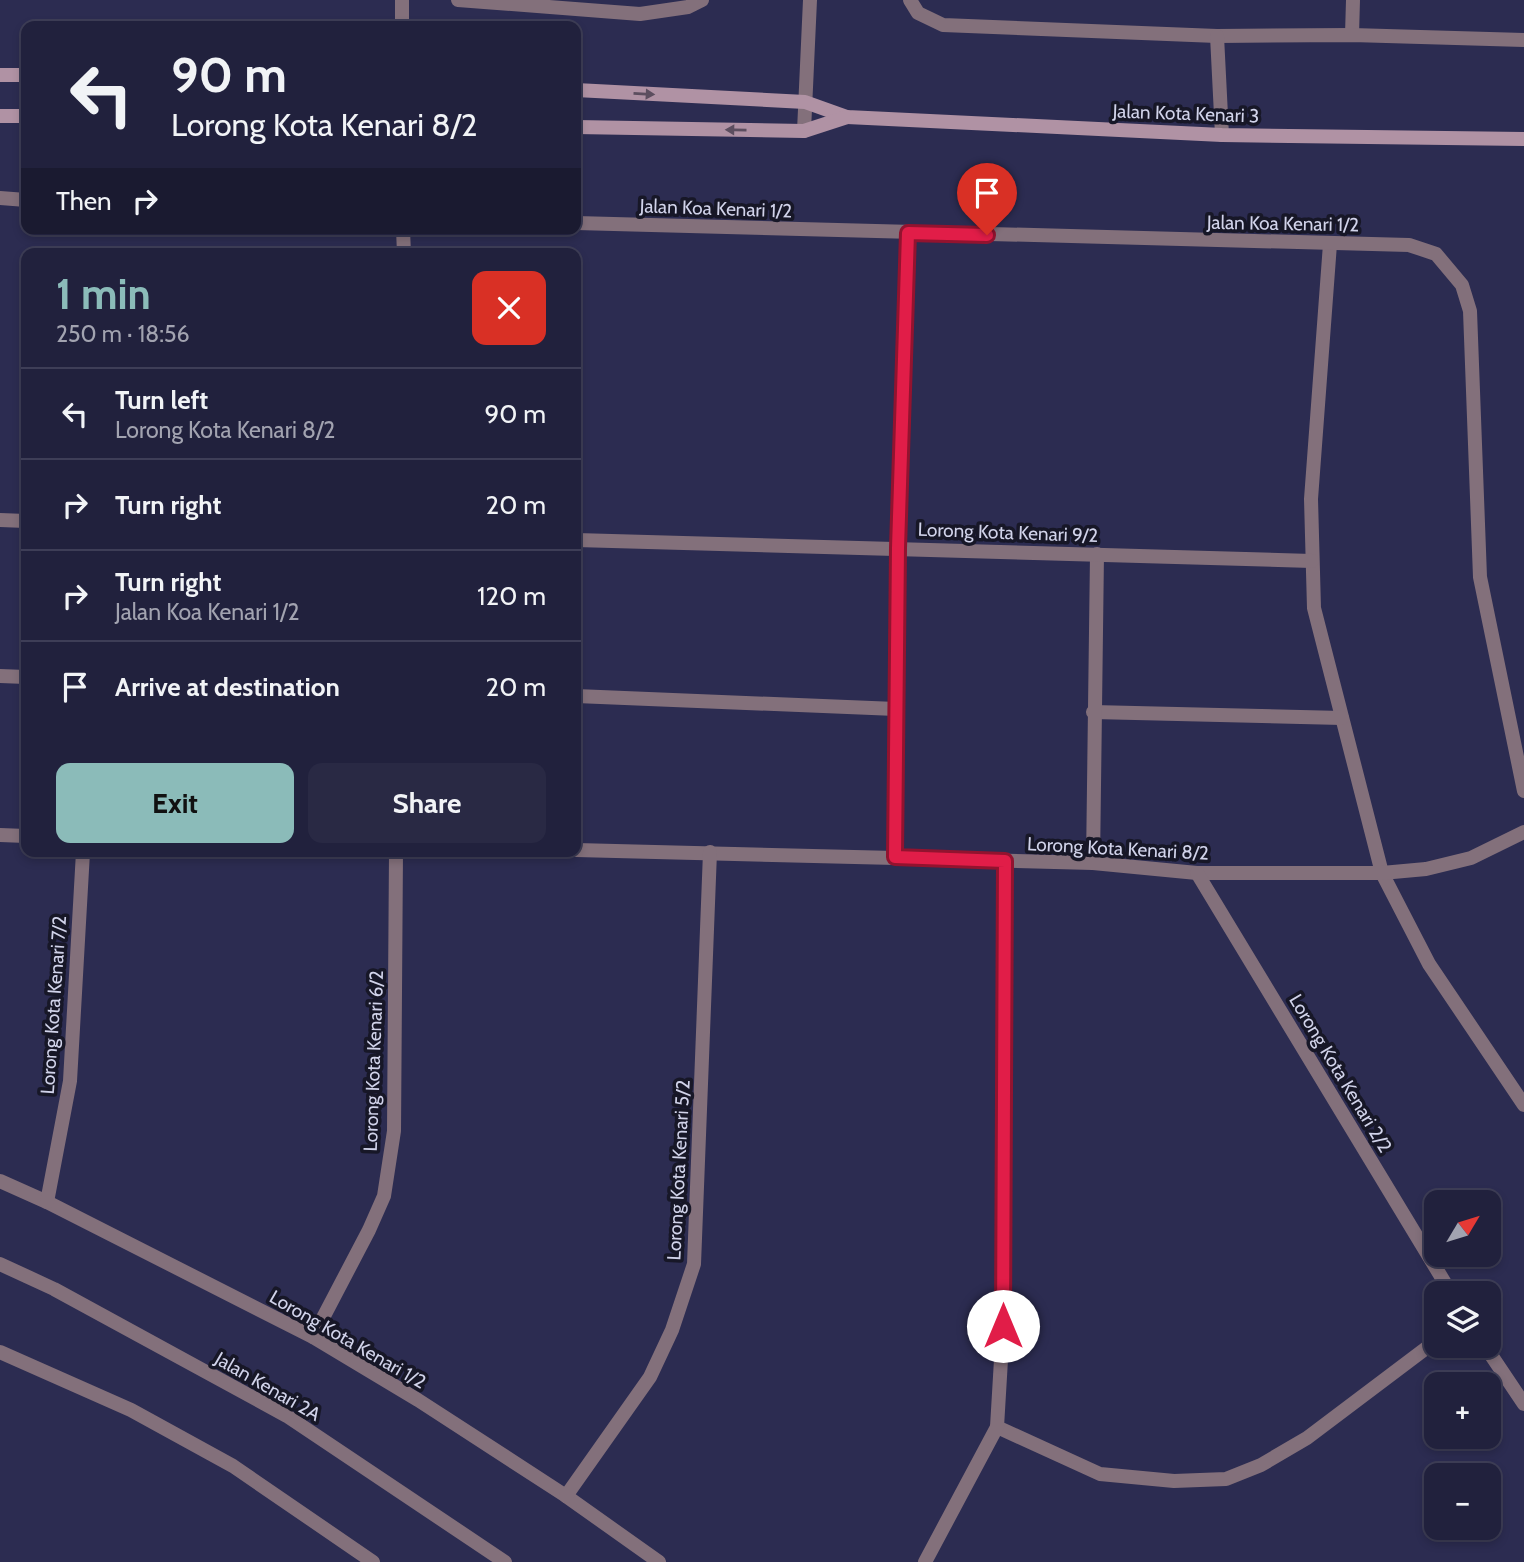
<!DOCTYPE html>
<meta charset="utf-8">
<style>
:root{--surface:#21213d;--page:#292944;--text:#f1f3f6;--muted:#a2a3b0;--line:#3e3e57;--accent:#8bbbb9}
body{margin:0;font-family:Cabin,sans-serif;background:var(--page);color:var(--text);height:100vh;display:flex;flex-direction:column;font-size:26px;white-space:nowrap}
*{box-sizing:border-box;margin:0}
p{font-size:23px;color:var(--muted)}
.icon{flex:none;width:38px;height:38px;fill:none;stroke:currentColor;stroke-width:2;stroke-linecap:round;stroke-linejoin:round}
.map{position:relative;flex:1;overflow:hidden}
.side{position:absolute;left:21px;top:248px;width:560px;height:609px;display:flex;flex-direction:column;background:var(--surface);border-radius:14px;box-shadow:0 4px 10px #0003,0 0 0 2px var(--line)}
.side>*{flex:none}
.hud{position:absolute;left:21px;top:21px;width:560px;height:214px;border-radius:14px;box-shadow:0 4px 10px #0003,0 0 0 2px var(--line);background:#21213d;color:var(--text);overflow:hidden}
.needle{width:46px;rotate:52deg}
.fabs{position:absolute;left:1424px;top:1190px;display:grid;gap:14px}
.fabs a{display:grid;place-items:center;width:77px;height:77px;border-radius:14px;background:var(--surface);box-shadow:0 4px 10px #0003,0 0 0 2px var(--line);font-size:35px}
.pin{position:absolute;display:grid;place-items:center;width:60px;height:60px;color:#fff;margin:-72px -30px;border-radius:50% 50% 50% 0;rotate:-45deg;box-shadow:0 0 7px #0007}
.pin .icon{rotate:45deg}
.me{position:absolute;width:77px;margin:-38px;rotate:0deg;stroke-linejoin:round;filter:drop-shadow(0 0 5px #0008)}
.turn{display:flex;align-items:center;gap:24px;height:147px;padding:0 35px;font-size:32px}
.turn .icon{width:91px;height:91px;stroke-width:2.5}
.turn b{display:block;font-size:49px;line-height:60px}
.then{display:flex;align-items:center;height:66px;padding:0 35px;background:#0003;gap:14px;font-size:26px}
.round{display:grid;place-items:center;flex:none;width:74px;height:74px;border-radius:14px;background:var(--page)}
.summary{display:flex;align-items:center;justify-content:space-between;height:119px;padding:0 35px}
h1{font-size:42px;font-weight:700;line-height:52px;color:var(--accent)}
.action{display:flex;gap:14px;margin-top:auto;padding:14px 35px}
.action a{flex:1;height:80px;border-radius:14px;background:var(--accent);color:#111;font-size:28px;font-weight:700;line-height:80px;text-align:center}
.action a+a{background:var(--page);color:var(--text)}
ul{padding:0;list-style:none}
li{display:flex;align-items:center;gap:21px;height:91px;padding:0 35px;border-top:2px solid var(--line)}
li div{flex:1}
li b{display:block;font-size:26px}
li em{font-style:normal}
.map>svg:first-child{display:block}
</style>
<div class="map">
<svg width="1524" height="1562" viewBox="0 0 1524 1562">
<rect width="100%" height="100%" fill="#2c2c51"/>
<g fill="none" stroke-linecap="round" stroke-linejoin="round">
<g stroke="#83707b" stroke-width="14">
<polyline points="1352,35 1353,0"/>
<polyline points="1330,244 1311,499 1314,608 1382,873 1429,964 1524,1105"/>
<polyline points="0,676 26,677"/>
<polyline points="576,696 896,709"/>
<polyline points="1093,712 1342,718"/>
<polyline points="1093,863 1097,554"/>
</g>
<g stroke="#83707b" stroke-width="14">
<polyline points="458,0 640,14 688,7 702,0"/>
<polyline points="910,0 918,13 943,25 1217,36 1352,35 1524,40"/>
<polyline points="402,26 402,0"/>
<polyline points="1217,36 1222,135"/>
<polyline points="804,131 810,0"/>
<polyline points="0,198 26,200"/>
<polyline points="576,223 1409,245 1436,254 1462,285 1470,311 1480,577 1524,791"/>
<polyline points="403,229 404,254"/>
<polyline points="0,520 26,521"/>
<polyline points="576,540 1312,561"/>
<polyline points="0,835 26,836"/>
<polyline points="576,850 1093,863 1197,873 1382,873 1426,869 1471,858 1524,832"/>
<polyline points="895,857 898,548 907,233"/>
<polyline points="1197,873 1451,1293"/>
<polyline points="0,1181 47,1202 313,1337 418,1400 566,1496 659,1562"/>
<polyline points="47,1202 70,1081 83,852"/>
<polyline points="0,1264 54,1289 287,1416 505,1562"/>
<polyline points="313,1337 369,1230 384,1196 394,1131 396,852"/>
<polyline points="1485,1346 1524,1404"/>
<polyline points="0,1352 131,1410 233,1466 373,1562"/>
<polyline points="997,1427 1100,1474 1174,1481 1226,1479 1261,1465 1307,1438 1437,1340"/>
<polyline points="566,1496 650,1377 672,1330 694,1264 710,852"/>
<polyline points="925,1562 997,1427 1003,1326 1005,861"/>
</g>
<g stroke="#b092a4" stroke-width="14">
<polyline points="0,75 26,75"/>
<polyline points="576,90 805,102 847,117 1222,135 1524,139"/>
<polyline points="0,116 26,116"/>
<polyline points="576,127 804,131 847,117"/>
</g>
</g>
<defs><path id="oneway-solid" d="M-6-.8H1V-3.2L6.5 0L1 3.2V.8H-6Z" transform="scale(1.75)"/></defs>
<g fill="#5c4e5f">
<use href="#oneway-solid" transform="translate(644 94) rotate(3)"/>
<use href="#oneway-solid" transform="translate(736 130) rotate(-179)"/>
</g>
<g fill="none" stroke-linecap="round" stroke-linejoin="round">
<g stroke="#92132f" stroke-width="18">
<polyline id="route" points="987,235 908,233 898,548 895,857 1005,861 1003,1326"/>
</g>
<use href="#route" stroke="#e11d48" stroke-width="12"/>
</g>
<g text-anchor="middle" stroke-width="7" stroke-linejoin="round" paint-order="stroke">
<g font-size="19" fill="#d1d3ea" stroke="#171727">
<text transform="translate(1186 113) rotate(2)" y="7">Jalan Kota Kenari 3</text>
<text transform="translate(716 208) rotate(2)" y="7">Jalan Koa Kenari 1/2</text>
<text transform="translate(1283 223) rotate(1)" y="7">Jalan Koa Kenari 1/2</text>
<text transform="translate(1008 532) rotate(2)" y="7">Lorong Kota Kenari 9/2</text>
<text transform="translate(1118 848) rotate(3)" y="7">Lorong Kota Kenari 8/2</text>
<text transform="translate(53 1005) rotate(-86)" y="7">Lorong Kota Kenari 7/2</text>
<text transform="translate(373 1061) rotate(-88)" y="7">Lorong Kota Kenari 6/2</text>
<text transform="translate(1341 1073) rotate(59)" y="7">Lorong Kota Kenari 2/2</text>
<text transform="translate(678 1170) rotate(-87)" y="7">Lorong Kota Kenari 5/2</text>
<text transform="translate(348 1339) rotate(30)" y="7">Lorong Kota Kenari 1/2</text>
<text transform="translate(268 1386) rotate(30)" y="7">Jalan Kenari 2A</text>
</g>
</g>
</svg>
<div class="fabs">
<a><svg class="needle" viewBox="-14 -14 28 28"><path d="M0-13l5 13h-10z" fill="#e53935"/><path d="M0 13l5-13h-10z" fill="#a2a3b0"/></svg></a>
<a><svg class="icon" aria-label="layers" viewBox="0 0 24 24"><path d="M12 4l9 5-9 5-9-5zM3 14l9 5 9-5"/></svg></a>
<a>+</a>
<a>−</a>
</div>
<div class="pin" style="left:987px;top:235px;background:#d93025"><svg class="icon" aria-label="arrive" viewBox="0 0 24 24"><path d="M6 21V4h12l-3 4 3 4H6"/></svg></div>
<svg class="me" style="left:1003px;top:1326px" viewBox="-20 -20 40 40"><circle r="19" fill="#fff"/><path d="M0-13L10 11 0 6-10 11z" fill="#e11d48"/></svg>
<div class="hud">
<div class="turn"><svg class="icon" aria-label="left" viewBox="0 0 24 24"><path d="M17 20v-9H6M10 6l-5 5 5 5"/></svg><div><b>90 m</b>Lorong Kota Kenari 8/2</div></div>
<div class="then">Then<svg class="icon" aria-label="right" viewBox="0 0 24 24"><path d="M7 20v-9h11M14 6l5 5-5 5"/></svg></div>
</div>
<section class="side">
<div class="summary"><div><h1>1 min</h1><p>250 m · 18:56</p></div><a class="round" style="background:#d93025;color:#fff"><svg class="icon" aria-label="close" viewBox="0 0 24 24"><path d="M6 6l12 12M18 6L6 18"/></svg></a></div>
<ul>
<li><svg class="icon" aria-label="left" viewBox="0 0 24 24"><path d="M17 20v-9H6M10 6l-5 5 5 5"/></svg><div><b>Turn left</b><p>Lorong Kota Kenari 8/2</p></div><em>90 m</em></li>
<li><svg class="icon" aria-label="right" viewBox="0 0 24 24"><path d="M7 20v-9h11M14 6l5 5-5 5"/></svg><div><b>Turn right</b></div><em>20 m</em></li>
<li><svg class="icon" aria-label="right" viewBox="0 0 24 24"><path d="M7 20v-9h11M14 6l5 5-5 5"/></svg><div><b>Turn right</b><p>Jalan Koa Kenari 1/2</p></div><em>120 m</em></li>
<li><svg class="icon" aria-label="arrive" viewBox="0 0 24 24"><path d="M6 21V4h12l-3 4 3 4H6"/></svg><div><b>Arrive at destination</b></div><em>20 m</em></li>
</ul>
<div class="action"><a>Exit</a><a>Share</a></div>
</section>
</div>
